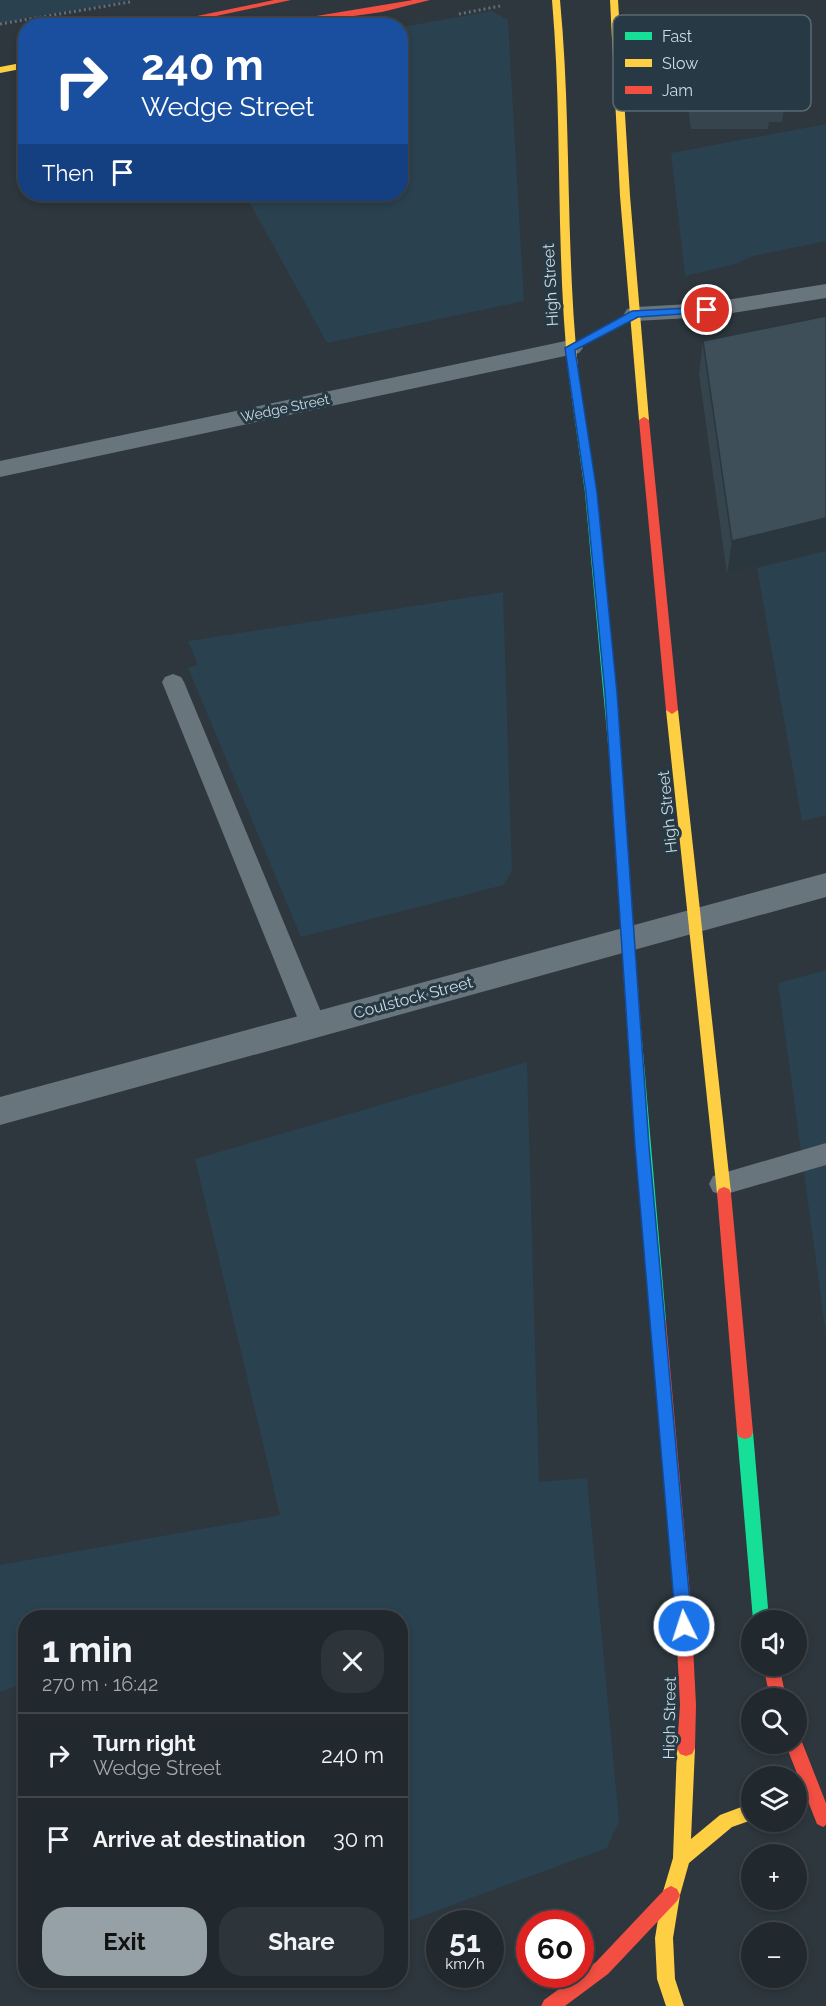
<!DOCTYPE html>
<meta charset="utf-8">
<style>
:root{--surface:#22292e;--page:#2e353a;--text:#f1f3f6;--muted:#a2a6aa;--line:#3f454a;--accent:#96a0a7}
body{margin:0;font-family:Raleway,sans-serif;background:var(--page);color:var(--text);height:100vh;display:flex;flex-direction:column;font-size:22px;white-space:nowrap}
*{box-sizing:border-box;margin:0}
p{font-size:20px;color:var(--muted)}
.icon{flex:none;width:33px;height:33px;fill:none;stroke:currentColor;stroke-width:2;stroke-linecap:round;stroke-linejoin:round}
.map{position:relative;flex:1;overflow:hidden}
.side{position:absolute;left:18px;top:1610px;width:390px;height:378px;display:flex;flex-direction:column;background:var(--surface);border-radius:24px;box-shadow:0 3px 9px #0003,0 0 0 2px var(--line)}
.side>*{flex:none}
.guide{position:absolute;left:18px;top:18px;width:390px;height:183px;border-radius:24px;box-shadow:0 3px 9px #0003,0 0 0 2px var(--line);background:#1a4fa0;color:#fff;overflow:hidden}
.tools{position:absolute;left:741px;top:1610px;display:grid;gap:12px}
.tools a{display:grid;place-items:center;width:66px;height:66px;border-radius:50%;background:var(--surface);box-shadow:0 3px 9px #0003,0 0 0 2px var(--line);font-size:30px}
.speed{position:absolute;left:426px;top:1910px;display:flex;gap:12px;font-size:30px;font-weight:700;text-align:center}
.speed>*{display:grid;place-content:center;width:78px;height:78px;border-radius:50%;background:var(--surface);box-shadow:0 3px 9px #0003,0 0 0 2px var(--line);line-height:1}
.speed small{font-size:15px;font-weight:400}
.speed .limit{border:9px solid #d22;background:#fff;color:#111}
.pin{position:absolute;display:grid;place-items:center;width:51px;height:51px;color:#fff;margin:-26px;border:3px solid #fff;border-radius:50%;box-shadow:0 2px 6px #0007}
.me{position:absolute;width:66px;margin:-33px;rotate:356deg;stroke-linejoin:round;filter:drop-shadow(0 0 4px #0008)}
.turn{display:flex;align-items:center;gap:21px;height:126px;padding:0 24px;font-size:27px}
.turn .icon{width:78px;height:78px;stroke-width:2.5}
.turn b{display:block;font-size:42px;line-height:51px}
.then{display:flex;align-items:center;height:57px;padding:0 24px;background:#0003;gap:12px;font-size:22px}
.round{display:grid;place-items:center;flex:none;width:63px;height:63px;border-radius:24px;background:var(--page)}
.headline{display:flex;align-items:center;justify-content:space-between;height:102px;padding:0 24px}
h1{font-size:36px;font-weight:700;line-height:45px}
.action{display:flex;gap:12px;margin-top:auto;padding:12px 24px}
.action a{flex:1;height:69px;border-radius:24px;background:var(--accent);color:#111;font-size:24px;font-weight:700;line-height:69px;text-align:center}
.action a+a{background:var(--page);color:var(--text)}
ul{padding:0;list-style:none}
li{display:flex;align-items:center;gap:18px;height:84px;padding:0 24px;border-top:2px solid var(--line)}
li div{flex:1}
li b{display:block;font-size:22px}
li em{font-style:normal}
.map>svg:first-child{display:block}
</style>
<div class="map">
<svg width="826" height="2006" viewBox="0 0 826 2006">
<rect width="100%" height="100%" fill="#2d373d"/>
<g fill="#2a414f">
<polygon points="0,0 132,0 0,23"/>
<polygon points="492,11 508,20 524,301 327,343 246,196 250,194 400,194 401,27"/>
<polygon points="826,124 826,241 753,256 736,264 685,276 671,153"/>
<polygon points="826,551 826,815 802,821 757,568"/>
<polygon points="503,592 512,871 504,885 301,937 188,668 198,665 188,641"/>
<polygon points="826,970 826,1335 778,983"/>
<polygon points="527,1062 539,1482 587,1478 619,1821 607,1848 401,1924 400,1617 26,1617 25,1683 0,1692 0,1565 280,1515 195,1159"/>
</g>
<g fill="none" stroke-linecap="round" stroke-linejoin="round">
<g stroke="#646e74" stroke-width="3" stroke-dasharray="2 3" stroke-linecap="butt">
<polyline points="459,14 500,6"/>
<polyline points="0,24 130,2"/>
</g>
<g fill="#69757c" fill-rule="evenodd">
<polygon points="173,674 181,677 184,682 326,1024 322,1031 313,1034 304,1031 300,1024 162,682 165,677"/>
<polygon points="826,1143 826,1165 723,1195 713,1192 709,1184 713,1176"/>
</g>
<g fill="#69757c" fill-rule="evenodd">
<polygon points="826,284 826,298 707,317 636,321 627,319 624,314 627,309 636,307 707,303"/>
<polygon points="570,340 579,343 583,348 579,353 0,477 0,461"/>
<polygon points="826,873 826,897 0,1125 0,1097"/>
</g>
<g fill="#16e098" fill-rule="evenodd">
<polygon points="574,375 579,378 597,493 621,755 615,759 609,755 585,493 569,378"/>
<polygon points="634,1023 639,1024 641,1028 666,1321 663,1326 658,1327 653,1326 650,1321 627,1028 629,1024"/>
<polygon points="745,1425 751,1427 753,1432 769,1620 753,1620 737,1432 739,1427"/>
</g>
<g fill="#ffcf43" fill-rule="evenodd">
<path d="M552,0h8c12,126 5,252 19,378l-5,3 -5,-3c-14,-126 -6,-252 -17,-378z"/>
<polygon points="610,0 618,0 630,196 649,420 644,423 639,420 620,196"/>
<polygon points="26,62 26,68 0,73 0,67"/>
<polygon points="672,706 678,710 731,1193 729,1197 724,1199 719,1197 717,1193 666,710"/>
<polygon points="686,1740 692,1742 695,1748 691,1839 720,1815 752,1803 752,1820 732,1827 689,1863 680,1895 673,1938 675,1979 684,2006 666,2006 657,1979 655,1938 662,1895 673,1858 677,1748 680,1742"/>
</g>
<g fill="#f24e42" fill-rule="evenodd">
<polygon points="274,0 291,0 169,26 149,26"/>
<polygon points="413,0 430,0 382,12 283,26 256,26"/>
<polygon points="636,311 641,314 640,316 574,350 566,350 565,348"/>
<polygon points="644,417 649,420 678,710 672,714 666,710 639,420"/>
<polygon points="615,751 621,755 641,1028 639,1032 629,1032 627,1028 609,755"/>
<polygon points="724,1187 729,1189 731,1193 753,1432 751,1437 745,1439 739,1437 737,1432 717,1193 719,1189"/>
<polygon points="658,1315 663,1316 666,1321 691,1606 696,1705 695,1748 692,1754 686,1756 680,1754 677,1748 680,1705 675,1606 650,1321 653,1316"/>
<polygon points="763,1665 779,1665 786,1698 770,1698"/>
<polygon points="796,1736 800,1737 826,1803 826,1825 823,1827 817,1824 785,1743 796,1743"/>
<polygon points="671,1886 677,1889 680,1895 677,1901 608,1974 565,2006 541,2006 544,2000 596,1962 665,1889"/>
</g>
</g>
<g fill="#35444d">
<polygon points="672,36 804,77 802,86 741,87 741,88 785,104 782,122 769,122 768,129 691,129 688,106 690,88 714,88 713,87 677,87 671,46"/>
<polygon points="826,316 826,550 727,574 699,374 703,341"/>
</g>
<polygon fill="#2b373e" points="826,518 826,550 727,574 732,541"/>
<polygon fill="#3e4f59" stroke="#2b373e" stroke-width="1.5" points="826,316 826,518 732,541 703,341"/>
<polygon fill="#1a73e8" stroke="#114b97" stroke-width="1.5" points="707,307 712,310 710,312 638,317 575,350 597,493 617,693 649,1146 692,1626 690,1631 684,1634 678,1631 676,1626 635,1146 605,693 586,493 565,348 632,311"/>
<g text-anchor="middle" stroke-width="6" stroke-linejoin="round" paint-order="stroke">
<g font-size="14" fill="#ced9e0" stroke="#263944">
<text transform="translate(285 408) rotate(-12)" y="5">Wedge Street</text>
</g>
<g font-size="16" fill="#ced9e0" stroke="#263944">
<text transform="translate(550 285) rotate(-93)" y="6">High Street</text>
<text transform="translate(667 812) rotate(-96)" y="6">High Street</text>
<text transform="translate(413 997) rotate(-15)" y="6">Coulstock Street</text>
<text transform="translate(669 1718) rotate(-89)" y="6">High Street</text>
</g>
</g>
<rect x="613" y="15" width="198" height="96" rx="9" fill="#263944" stroke="#586973" stroke-width="1.5"/>
<rect x="625" y="32" width="27" height="8" fill="#16e098"/>
<rect x="625" y="59" width="27" height="8" fill="#ffcf43"/>
<rect x="625" y="86" width="27" height="8" fill="#f24e42"/>
<g font-size="16" fill="#ced9e0">
<text x="662" y="42">Fast</text>
<text x="662" y="69">Slow</text>
<text x="662" y="96">Jam</text>
</g>
</svg>
<div class="tools">
<a><svg class="icon" aria-label="sound" viewBox="0 0 24 24"><path d="M4 9h4l5-4v14l-5-4H4zM17 9q2 3 0 6"/></svg></a>
<a><svg class="icon" aria-label="search" viewBox="0 0 24 24"><circle cx="10" cy="10" r="6"/><path d="M15 15l6 6"/></svg></a>
<a><svg class="icon" aria-label="layers" viewBox="0 0 24 24"><path d="M12 4l9 5-9 5-9-5zM3 14l9 5 9-5"/></svg></a>
<a>+</a>
<a>−</a>
</div>
<div class="speed"><div>51<small>km/h</small></div><div class="limit">60</div></div>
<div class="pin" style="left:707px;top:310px;background:#d93025"><svg class="icon" aria-label="arrive" viewBox="0 0 24 24"><path d="M6 21V4h12l-3 4 3 4H6"/></svg></div>
<svg class="me" style="left:684px;top:1626px" viewBox="-20 -20 40 40"><circle r="17" fill="#1a73e8" stroke="#fff" stroke-width="3"/><path d="M0-11L8 9 0 5-8 9z" fill="#fff"/></svg>
<div class="guide">
<div class="turn"><svg class="icon" aria-label="right" viewBox="0 0 24 24"><path d="M7 20v-9h11M14 6l5 5-5 5"/></svg><div><b>240 m</b>Wedge Street</div></div>
<div class="then">Then<svg class="icon" aria-label="arrive" viewBox="0 0 24 24"><path d="M6 21V4h12l-3 4 3 4H6"/></svg></div>
</div>
<section class="side">
<div class="headline"><div><h1>1 min</h1><p>270 m · 16:42</p></div><a class="round"><svg class="icon" aria-label="close" viewBox="0 0 24 24"><path d="M6 6l12 12M18 6L6 18"/></svg></a></div>
<ul>
<li><svg class="icon" aria-label="right" viewBox="0 0 24 24"><path d="M7 20v-9h11M14 6l5 5-5 5"/></svg><div><b>Turn right</b><p>Wedge Street</p></div><em>240 m</em></li>
<li><svg class="icon" aria-label="arrive" viewBox="0 0 24 24"><path d="M6 21V4h12l-3 4 3 4H6"/></svg><div><b>Arrive at destination</b></div><em>30 m</em></li>
</ul>
<div class="action"><a>Exit</a><a>Share</a></div>
</section>
</div>
